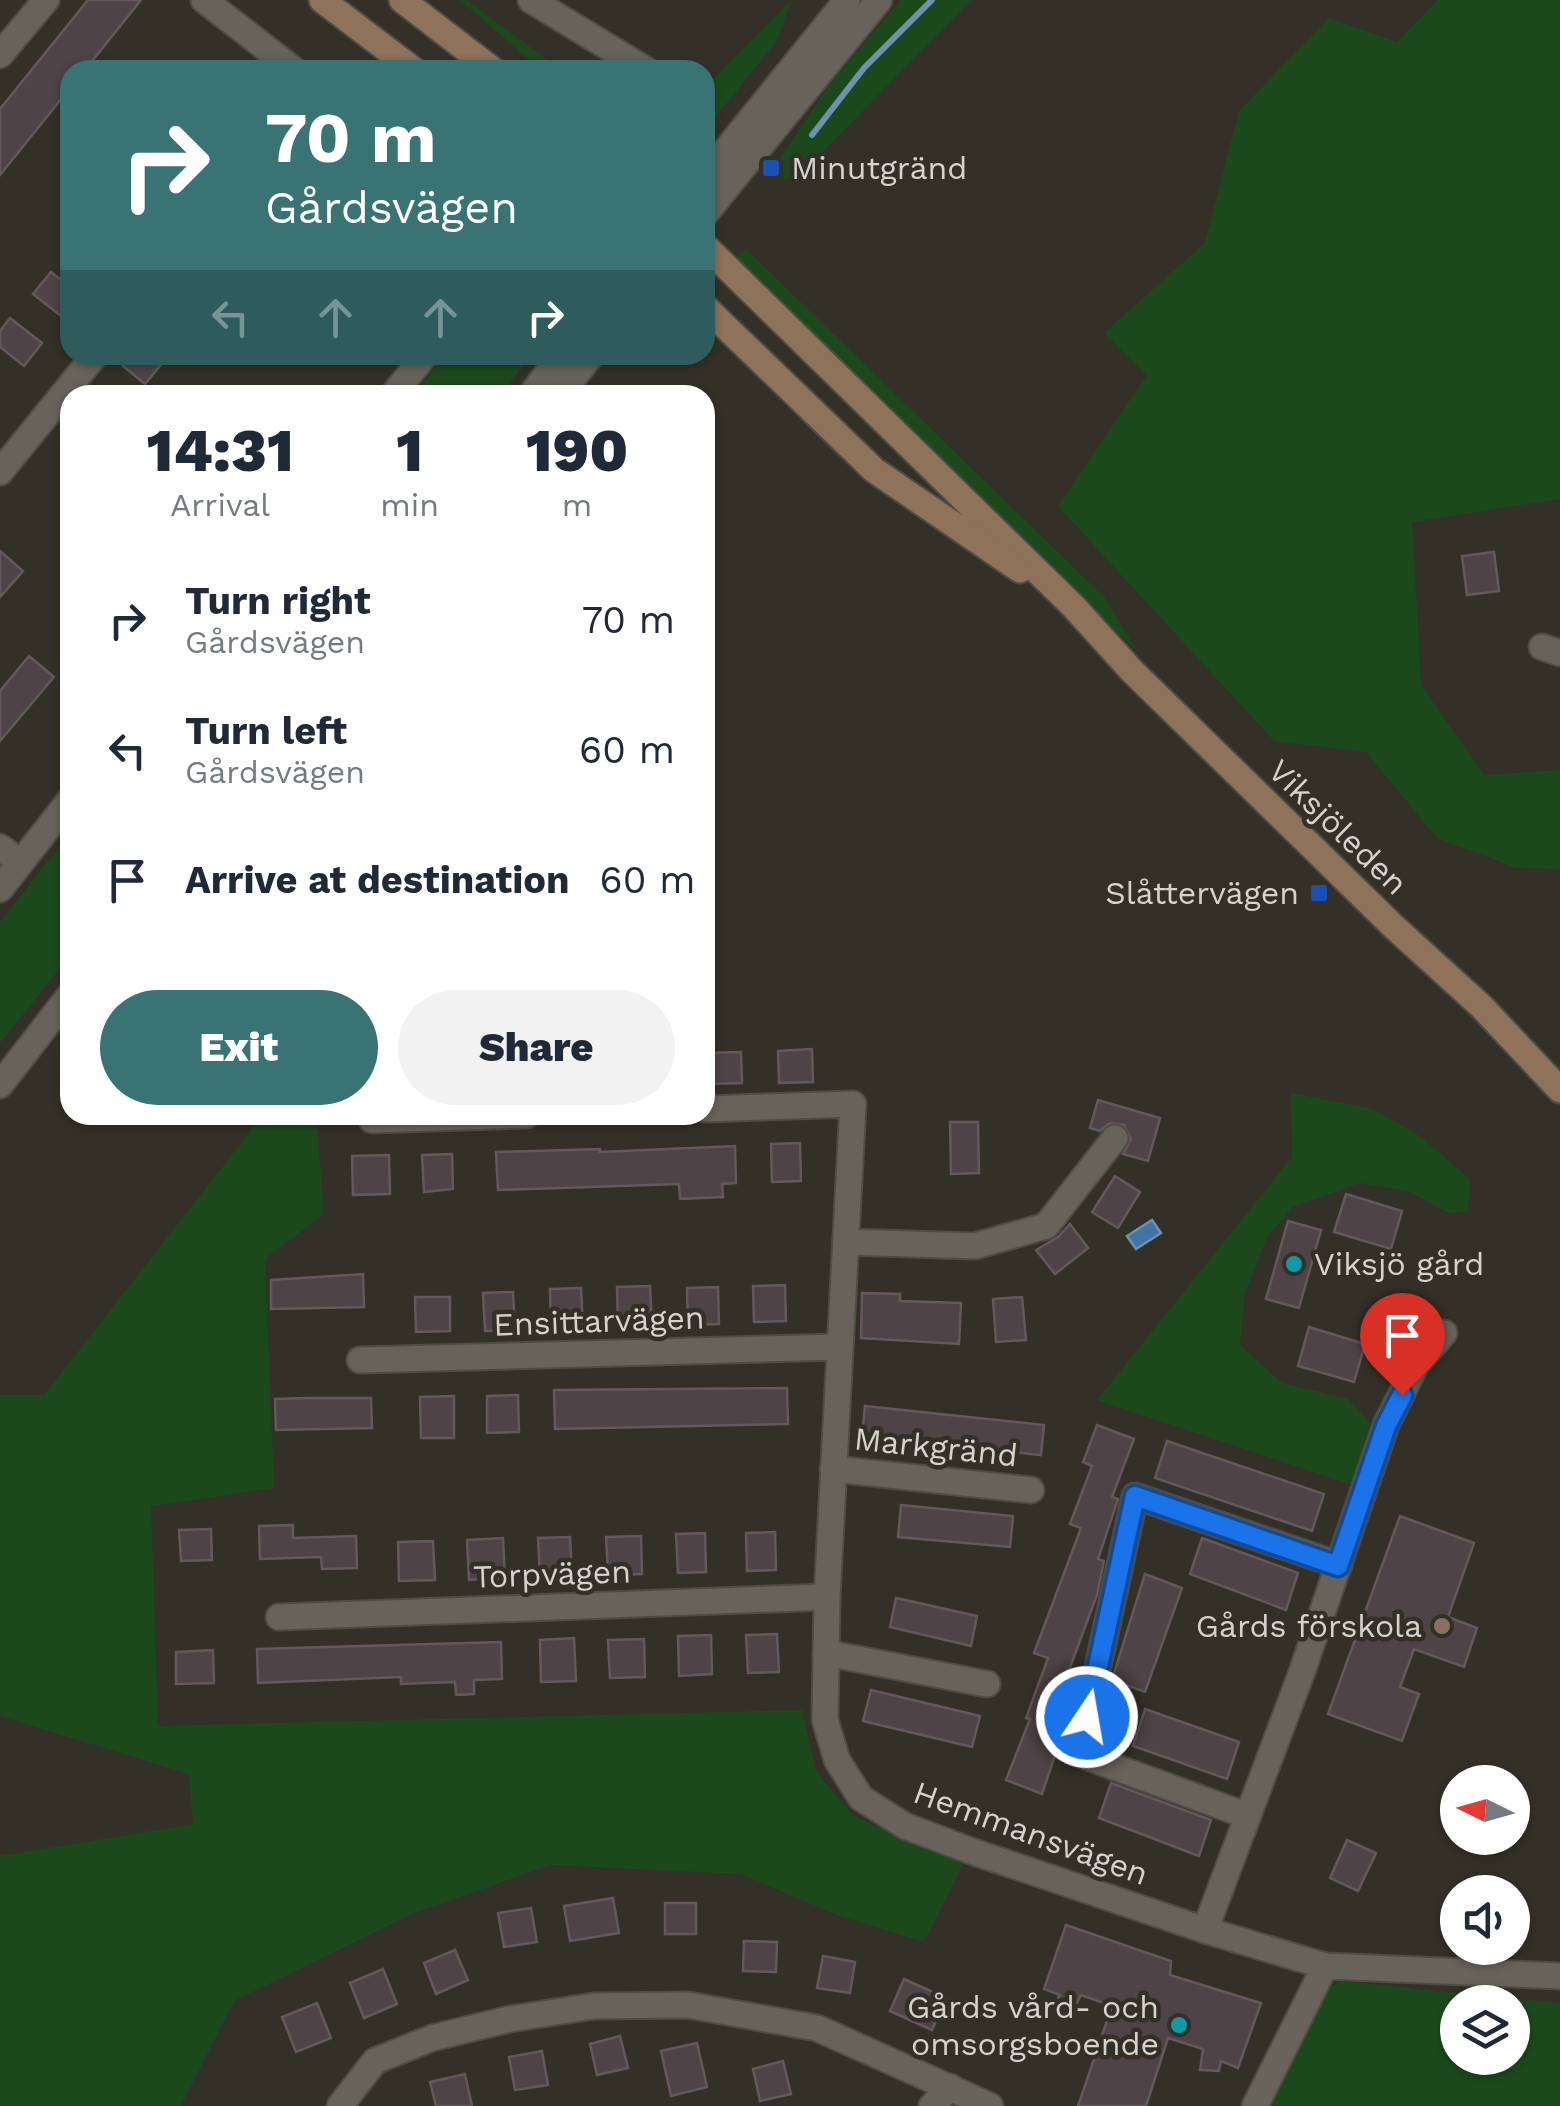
<!DOCTYPE html>
<meta charset="utf-8">
<style>
:root{--surface:#fff;--page:#f2f2f3;--text:#1f2937;--muted:#747a83;--accent:#3a7373}
body{margin:0;font-family:"Work Sans",sans-serif;background:var(--page);color:var(--text);height:100vh;display:flex;flex-direction:column;font-size:38px;white-space:nowrap}
*{box-sizing:border-box;margin:0}
p{font-size:32px;color:var(--muted)}
.icon{flex:none;width:55px;height:55px;fill:none;stroke:currentColor;stroke-width:2;stroke-linecap:round;stroke-linejoin:round}
.map{position:relative;flex:1;overflow:hidden}
.drawer{position:absolute;left:60px;top:385px;width:655px;height:740px;display:flex;flex-direction:column;background:var(--surface);border-radius:30px;box-shadow:0 2px 8px #0004}
.drawer>*{flex:none}
.banner{position:absolute;left:60px;top:60px;width:655px;height:305px;border-radius:30px;box-shadow:0 2px 8px #0004;background:#3a7373;color:#fff;overflow:hidden}
.needle{width:65px;rotate:275deg}
.controls{position:absolute;left:1440px;top:1765px;display:grid;gap:20px}
.controls a{display:grid;place-items:center;width:90px;height:90px;border-radius:50%;background:var(--surface);box-shadow:0 2px 8px #0004;font-size:50px}
.pin{position:absolute;display:grid;place-items:center;width:85px;height:85px;color:#fff;margin:-102px -42px;border-radius:50% 50% 50% 0;rotate:-45deg;box-shadow:0 0 10px #0007}
.pin .icon{rotate:45deg}
.me{position:absolute;width:110px;margin:-55px;rotate:12deg;stroke-linejoin:round;filter:drop-shadow(0 0 8px #0008)}
.turn{display:flex;align-items:center;gap:35px;height:210px;padding:0 40px;font-size:45px}
.turn .icon{width:130px;height:130px;stroke-width:2.5}
.turn b{display:block;font-size:70px;line-height:85px}
.lanes{display:flex;align-items:center;height:95px;padding:0 40px;background:#0003;justify-content:center;gap:50px;direction:ltr}
.lanes .off{opacity:.35}
.eta{display:flex;justify-content:space-evenly;align-items:center;height:170px;text-align:center}
.eta b{font-size:60px;font-weight:800;line-height:70px}
.action{display:flex;gap:20px;margin-top:auto;padding:20px 40px}
.action a{flex:1;height:115px;border-radius:60px;background:var(--accent);color:#fff;font-size:40px;font-weight:800;line-height:115px;text-align:center}
.action a+a{background:var(--page);color:var(--text)}
ul{padding:0;list-style:none}
li{display:flex;align-items:center;gap:30px;height:130px;padding:0 40px}
li div{flex:1}
li b{display:block;font-size:38px}
li em{font-style:normal}
.map>svg:first-child{display:block}
</style>
<div class="map">
<svg width="1560" height="2106" viewBox="0 0 1560 2106">
<rect width="100%" height="100%" fill="#333027"/>
<g fill="#1c491b" fill-rule="evenodd">
<polygon points="460,0 466,0 562,70 541,70"/>
<polygon points="792,0 776,42 705,130 705,87"/>
<polygon points="901,0 971,0 806,169 785,180 775,166 829,85"/>
<polygon points="1438,0 1560,0 1560,499 1412,522 1421,685 1484,775 1560,770 1560,869 1517,868 1437,838 1366,752 1274,741 1058,506 1147,375 1104,333 1205,243 1239,111 1329,18 1397,42"/>
<polygon points="746,249 1105,598 1137,651 735,270 734,259"/>
<polygon points="445,355 531,355 500,395 414,395"/>
<polygon points="70,833 70,956 0,1043 0,922"/>
<polygon points="1291,1093 1373,1109 1418,1135 1470,1179 1468,1211 1448,1213 1409,1191 1360,1183 1293,1207 1267,1237 1245,1293 1240,1345 1282,1383 1348,1399 1370,1423 1353,1485 1097,1400 1292,1157"/>
<polygon points="263,1115 324,1115 317,1126 324,1214 265,1259 274,1488 151,1506 158,1726 802,1710 816,1771 853,1816 963,1864 924,1942 837,1915 741,1874 551,1865 414,1913 234,2001 181,2106 0,2106 0,1856 193,1824 189,1774 0,1716 0,1395 44,1395"/>
<path d="M1340,1981l220,22v103h-291l48,-110zM1458,2002h54v56h-54z"/>
</g>
<polygon fill="#4274a5" stroke="#6e90b1" stroke-width="2.5" points="1152,1220 1161,1233 1136,1249 1127,1236"/>
<g fill="none" stroke-linecap="round" stroke-linejoin="round">
<polyline stroke="#6e90b1" stroke-width="6" points="812,135 864,68 932,0"/>
</g>
<g fill="#4e4346" stroke="#64585c" stroke-width="2.5">
<polygon points="88,0 141,0 85,70 70,70 70,88 0,175 0,109"/>
<polygon points="51,272 70,287 70,323 33,294"/>
<polygon points="10,318 42,343 24,366 0,347 0,331"/>
<polygon points="132,355 169,355 145,384 123,366"/>
<polygon points="0,551 23,571 0,597"/>
<polygon points="1494,552 1499,591 1467,595 1462,556"/>
<polygon points="29,656 54,677 0,741 0,691"/>
<polygon points="812,1049 813,1082 779,1083 778,1051"/>
<polygon points="741,1052 742,1083 707,1084 706,1053"/>
<polygon points="1098,1100 1160,1118 1148,1161 1123,1154 1131,1139 1124,1125 1110,1123 1100,1131 1090,1128"/>
<polygon points="950,1122 978,1122 979,1173 951,1174"/>
<polygon points="800,1143 801,1181 772,1182 771,1144"/>
<polygon points="735,1146 736,1183 722,1184 723,1197 680,1199 679,1184 498,1190 496,1152 600,1149 600,1152"/>
<polygon points="452,1154 453,1189 424,1192 422,1155"/>
<polygon points="389,1155 390,1194 353,1195 352,1156"/>
<polygon points="1115,1176 1140,1192 1118,1228 1092,1212"/>
<polygon points="1346,1194 1402,1211 1391,1249 1334,1232"/>
<polygon points="1288,1221 1321,1230 1299,1308 1266,1299"/>
<polygon points="1070,1224 1088,1248 1055,1274 1036,1250 1058,1237"/>
<polygon points="363,1274 364,1307 271,1309 271,1280"/>
<polygon points="785,1285 786,1321 754,1322 753,1286"/>
<polygon points="650,1286 652,1326 618,1327 617,1287"/>
<polygon points="718,1287 719,1324 688,1325 687,1288"/>
<polygon points="581,1288 583,1328 551,1329 550,1289"/>
<polygon points="513,1292 515,1330 485,1331 483,1293"/>
<polygon points="862,1293 900,1294 900,1301 961,1303 959,1344 861,1338"/>
<polygon points="415,1297 450,1297 450,1331 416,1332"/>
<polygon points="1022,1297 1026,1340 996,1342 993,1299"/>
<polygon points="1309,1327 1365,1344 1354,1382 1298,1366"/>
<polygon points="787,1388 788,1424 555,1429 554,1390"/>
<polygon points="518,1395 519,1432 487,1433 487,1396"/>
<polygon points="454,1396 454,1438 421,1438 420,1397"/>
<polygon points="308,1398 371,1398 372,1428 276,1430 275,1399"/>
<polygon points="865,1406 1044,1425 1041,1455 862,1436"/>
<polygon points="1097,1425 1134,1439 1112,1497 1118,1499 1098,1559 1104,1561 1097,1595 1062,1689 1075,1696 1042,1794 1006,1780 1030,1719 1026,1718 1048,1658 1034,1653 1081,1528 1070,1524 1092,1466 1083,1462"/>
<polygon points="1167,1441 1324,1494 1312,1531 1155,1478"/>
<polygon points="901,1505 1013,1516 1010,1547 898,1537"/>
<polygon points="1400,1516 1474,1543 1448,1617 1477,1628 1464,1667 1414,1649 1400,1687 1419,1694 1402,1741 1328,1714"/>
<polygon points="293,1525 293,1538 356,1536 357,1568 322,1569 321,1557 260,1559 259,1526"/>
<polygon points="211,1529 212,1560 181,1561 179,1530"/>
<polygon points="775,1532 776,1570 747,1571 746,1533"/>
<polygon points="705,1533 706,1572 678,1573 676,1534"/>
<polygon points="641,1536 642,1574 608,1575 606,1537"/>
<polygon points="570,1537 572,1575 540,1576 538,1538"/>
<polygon points="503,1538 505,1578 469,1580 467,1540"/>
<polygon points="1202,1538 1298,1573 1286,1610 1190,1574"/>
<polygon points="433,1541 435,1580 399,1581 398,1542"/>
<polygon points="1145,1574 1182,1588 1145,1692 1112,1680"/>
<polygon points="896,1598 977,1616 971,1646 890,1627"/>
<polygon points="777,1634 779,1672 748,1673 746,1635"/>
<polygon points="711,1635 712,1674 679,1676 678,1636"/>
<polygon points="574,1638 576,1681 541,1682 540,1640"/>
<polygon points="644,1639 645,1677 610,1678 608,1640"/>
<polygon points="501,1642 502,1679 474,1680 474,1694 456,1695 455,1682 401,1684 401,1677 258,1683 257,1649"/>
<polygon points="213,1650 214,1683 176,1684 176,1652"/>
<polygon points="871,1690 980,1716 972,1747 863,1721"/>
<polygon points="1145,1709 1239,1742 1227,1779 1133,1746"/>
<polygon points="1111,1783 1211,1820 1199,1856 1099,1818"/>
<polygon points="1347,1840 1376,1853 1358,1891 1330,1878"/>
<polygon points="613,1898 619,1933 570,1941 564,1906"/>
<rect x="665" y="1903" width="31" height="31"/>
<polygon points="531,1908 537,1942 504,1947 498,1913"/>
<polygon points="1066,1925 1171,1961 1170,1975 1261,2003 1238,2068 1221,2061 1219,2071 1200,2070 1203,2049 1168,2038 1146,2106 1078,2106 1112,2006 1081,1995 1072,2013 1055,2002 1060,1995 1044,1989"/>
<polygon points="744,1941 777,1942 776,1972 743,1971"/>
<polygon points="455,1950 468,1980 436,1994 424,1963"/>
<polygon points="823,1956 855,1962 850,1993 817,1988"/>
<polygon points="383,1969 397,2004 364,2018 350,1983"/>
<polygon points="904,1979 946,1998 932,2030 890,2011"/>
<polygon points="317,2003 331,2038 296,2052 282,2017"/>
<polygon points="620,2036 628,2068 597,2075 590,2044"/>
<polygon points="697,2043 707,2087 671,2096 661,2051"/>
<polygon points="542,2051 548,2085 515,2090 509,2057"/>
<polygon points="783,2061 791,2094 760,2101 753,2069"/>
<polygon points="465,2074 472,2106 436,2106 430,2082"/>
</g>
<g fill="none" stroke-linecap="round" stroke-linejoin="round">
<g stroke="#4f4c45" stroke-width="29">
<g id="minor">
<polyline points="204,0 294,70"/>
<polyline points="531,0 646,70"/>
<polyline points="0,55 46,0"/>
<polyline points="393,395 425,355"/>
<polyline points="0,472 95,355"/>
<polyline points="1542,647 1560,653"/>
<polyline points="0,847 20,862"/>
<polyline points="0,889 70,800"/>
<polyline points="705,1109 853,1104 827,1597 825,1720 837,1760 861,1798 905,1826 974,1852 1205,1930 1325,1966 1560,1976"/>
<polyline points="372,1120 527,1115"/>
<polyline points="846,1242 975,1246 1046,1226 1115,1138"/>
<polyline points="360,1360 839,1347"/>
<polyline points="833,1469 1031,1490"/>
<polyline points="279,1617 827,1597"/>
<polyline points="826,1653 987,1684"/>
<polyline points="1248,1816 1079,1754 1135,1496 1339,1565"/>
<polyline points="1205,1930 1303,1669 1386,1425 1416,1365 1444,1333"/>
<polyline points="340,2106 375,2061 432,2038 510,2019 594,2006 688,2005 817,2028 990,2106"/>
<polyline points="932,2106 950,2087"/>
<polyline points="1255,2106 1325,1966"/>
</g>
</g>
<g stroke="#4f4c45" stroke-width="29">
<g id="tertiary">
<polyline points="705,176 847,0"/>
<polyline points="705,214 879,0"/>
<polyline points="531,395 561,355"/>
<polyline points="560,395 591,355"/>
<polyline points="0,1085 70,995"/>
</g>
</g>
<g stroke="#4f4c45" stroke-width="29">
<g id="secondary">
<polyline points="322,0 414,70"/>
<polyline points="402,0 493,70"/>
<polyline points="705,246 1074,607 1132,671 1393,926 1481,1006 1560,1090"/>
<polyline points="705,307 874,470 1020,570"/>
</g>
</g>
<use href="#minor" stroke="#67635a" stroke-width="25"/>
<use href="#tertiary" stroke="#67635a" stroke-width="25"/>
<use href="#secondary" stroke="#8e7259" stroke-width="25"/>
</g>
<g fill="none" stroke-linecap="round" stroke-linejoin="round">
<g stroke="#114b97" stroke-width="25">
<polyline id="route" points="1087,1717 1135,1496 1338,1566 1386,1426 1402,1395"/>
</g>
<use href="#route" stroke="#1a73e8" stroke-width="18"/>
</g>
<g fill="#1a4fb4" stroke="#333027" stroke-width="4">
<rect x="761" y="158" width="20" height="20" rx="5"/>
<rect x="1309" y="883" width="20" height="20" rx="5"/>
</g>
<g fill="#0f9aa8" stroke="#333027" stroke-width="4">
<circle cx="1294" cy="1264" r="10"/>
<circle cx="1179" cy="2025" r="10"/>
</g>
<circle fill="#8d6e63" stroke="#333027" stroke-width="4" cx="1442" cy="1626" r="10"/>
<g text-anchor="middle" stroke-width="9" stroke-linejoin="round" paint-order="stroke">
<g font-size="32" fill="#d6d3ce" stroke="#333027" text-anchor="end">
<text x="791" y="179" text-anchor="start">Minutgränd</text>
<text x="1299" y="904">Slåttervägen</text>
<text x="1314" y="1275" text-anchor="start">Viksjö gård</text>
<text x="1422" y="1637">Gårds förskola</text>
<text x="1159" y="2018">Gårds vård- och<tspan x="1159" dy="37">omsorgsboende</tspan></text>
</g>
<g font-size="32" fill="#d6d3ce" stroke="#333027">
<text transform="translate(1338 827) rotate(44)" y="11">Viksjöleden</text>
<text transform="translate(599 1321) rotate(-2)" y="11">Ensittarvägen</text>
<text transform="translate(936 1447) rotate(6)" y="11">Markgränd</text>
<text transform="translate(552 1574) rotate(-2)" y="11">Torpvägen</text>
<text transform="translate(1031 1833) rotate(20)" y="11">Hemmansvägen</text>
</g>
</g>
</svg>
<div class="controls">
<a><svg class="needle" viewBox="-14 -14 28 28"><path d="M0-13l5 13h-10z" fill="#e53935"/><path d="M0 13l5-13h-10z" fill="#747a83"/></svg></a>
<a><svg class="icon" aria-label="sound" viewBox="0 0 24 24"><path d="M4 9h4l5-4v14l-5-4H4zM17 9q2 3 0 6"/></svg></a>
<a><svg class="icon" aria-label="layers" viewBox="0 0 24 24"><path d="M12 4l9 5-9 5-9-5zM3 14l9 5 9-5"/></svg></a>
</div>
<div class="pin" style="left:1402px;top:1395px;background:#d93025"><svg class="icon" aria-label="arrive" viewBox="0 0 24 24"><path d="M6 21V4h12l-3 4 3 4H6"/></svg></div>
<svg class="me" style="left:1087px;top:1717px" viewBox="-20 -20 40 40"><circle r="17" fill="#1a73e8" stroke="#fff" stroke-width="3"/><path d="M0-11L8 9 0 5-8 9z" fill="#fff"/></svg>
<div class="banner">
<div class="turn"><svg class="icon" aria-label="right" viewBox="0 0 24 24"><path d="M7 20v-9h11M14 6l5 5-5 5"/></svg><div><b>70 m</b>Gårdsvägen</div></div>
<div class="lanes"><svg class="icon off" aria-label="left" viewBox="0 0 24 24"><path d="M17 20v-9H6M10 6l-5 5 5 5"/></svg><svg class="icon off" aria-label="ahead" viewBox="0 0 24 24"><path d="M12 20V5M6 11l6-6 6 6"/></svg><svg class="icon off" aria-label="ahead" viewBox="0 0 24 24"><path d="M12 20V5M6 11l6-6 6 6"/></svg><svg class="icon" aria-label="right" viewBox="0 0 24 24"><path d="M7 20v-9h11M14 6l5 5-5 5"/></svg></div>
</div>
<section class="drawer">
<div class="eta">
<div><b>14:31</b><p>Arrival</p></div>
<div><b>1</b><p>min</p></div>
<div><b>190</b><p>m</p></div>
</div>
<ul>
<li><svg class="icon" aria-label="right" viewBox="0 0 24 24"><path d="M7 20v-9h11M14 6l5 5-5 5"/></svg><div><b>Turn right</b><p>Gårdsvägen</p></div><em>70 m</em></li>
<li><svg class="icon" aria-label="left" viewBox="0 0 24 24"><path d="M17 20v-9H6M10 6l-5 5 5 5"/></svg><div><b>Turn left</b><p>Gårdsvägen</p></div><em>60 m</em></li>
<li><svg class="icon" aria-label="arrive" viewBox="0 0 24 24"><path d="M6 21V4h12l-3 4 3 4H6"/></svg><div><b>Arrive at destination</b></div><em>60 m</em></li>
</ul>
<div class="action"><a>Exit</a><a>Share</a></div>
</section>
</div>
